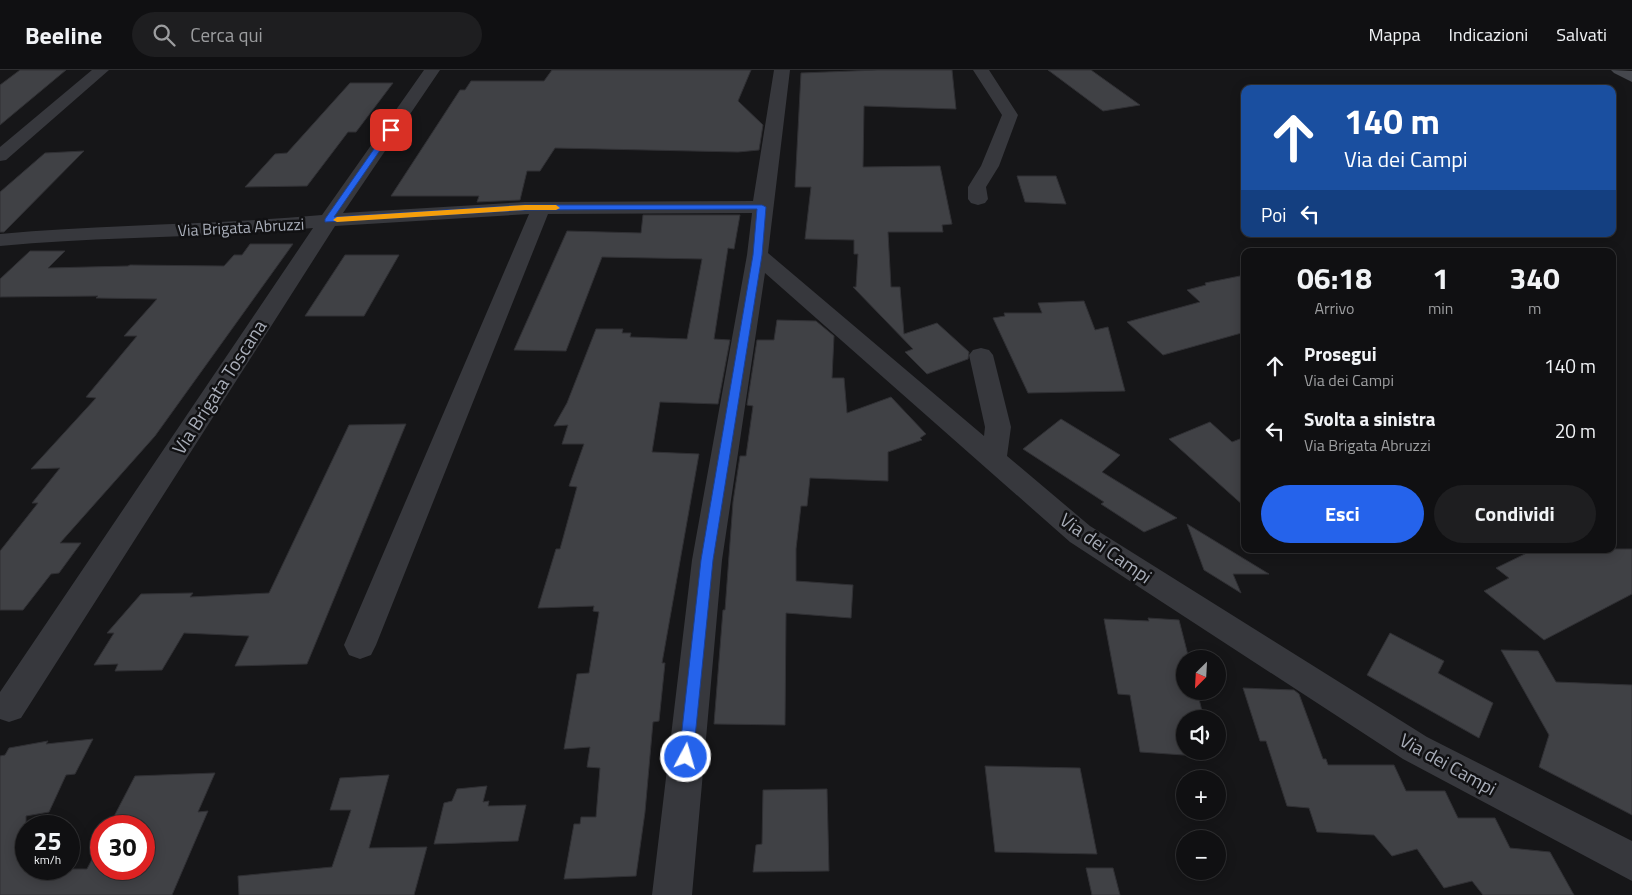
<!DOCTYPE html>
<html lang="it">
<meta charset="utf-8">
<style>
:root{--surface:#101012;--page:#1e1e20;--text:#f1f3f6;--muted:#9c9d9f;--line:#303032;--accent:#2563eb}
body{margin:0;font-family:"Titillium Web",sans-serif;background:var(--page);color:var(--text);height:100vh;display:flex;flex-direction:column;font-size:19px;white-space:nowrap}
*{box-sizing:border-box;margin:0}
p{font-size:16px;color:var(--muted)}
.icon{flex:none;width:28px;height:28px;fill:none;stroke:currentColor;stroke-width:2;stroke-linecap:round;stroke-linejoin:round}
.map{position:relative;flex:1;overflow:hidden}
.panel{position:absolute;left:1241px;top:178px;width:375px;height:305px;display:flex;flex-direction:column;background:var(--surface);border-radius:10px;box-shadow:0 2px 12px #0003,0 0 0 1px var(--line)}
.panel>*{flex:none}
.guide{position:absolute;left:1241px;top:15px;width:375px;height:152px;border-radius:10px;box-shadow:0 2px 12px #0003,0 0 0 1px var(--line);background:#1a4fa0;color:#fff;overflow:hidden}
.needle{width:32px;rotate:204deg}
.buttons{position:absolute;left:1176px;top:580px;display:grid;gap:10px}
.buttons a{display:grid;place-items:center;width:50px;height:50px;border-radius:50%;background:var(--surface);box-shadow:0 2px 12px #0003,0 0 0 1px var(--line);font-size:25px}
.speed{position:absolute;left:15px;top:745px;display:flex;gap:10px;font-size:25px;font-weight:700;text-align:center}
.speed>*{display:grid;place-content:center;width:65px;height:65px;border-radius:50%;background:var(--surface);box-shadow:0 2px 12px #0003,0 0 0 1px var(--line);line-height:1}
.speed small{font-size:12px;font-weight:400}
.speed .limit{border:8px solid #d22;background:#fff;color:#111}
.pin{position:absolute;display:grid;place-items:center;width:42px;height:42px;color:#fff;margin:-21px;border-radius:10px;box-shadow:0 2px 8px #0006}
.me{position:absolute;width:55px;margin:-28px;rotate:6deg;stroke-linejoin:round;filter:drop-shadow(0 0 4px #0008)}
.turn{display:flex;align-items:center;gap:18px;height:105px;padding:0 20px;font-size:22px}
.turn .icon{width:65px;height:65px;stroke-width:2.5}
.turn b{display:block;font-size:35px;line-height:42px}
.then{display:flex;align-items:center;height:48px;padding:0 20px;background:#0003;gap:10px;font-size:19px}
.eta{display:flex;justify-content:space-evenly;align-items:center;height:85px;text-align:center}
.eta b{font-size:30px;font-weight:700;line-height:35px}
.cta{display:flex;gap:10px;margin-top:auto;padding:10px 20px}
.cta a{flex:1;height:58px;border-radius:30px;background:var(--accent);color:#fff;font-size:20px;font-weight:700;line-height:58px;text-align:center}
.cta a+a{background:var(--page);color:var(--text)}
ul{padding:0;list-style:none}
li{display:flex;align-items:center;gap:15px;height:65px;padding:0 20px}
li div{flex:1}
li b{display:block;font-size:19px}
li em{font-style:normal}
header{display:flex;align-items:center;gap:30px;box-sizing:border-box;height:70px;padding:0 25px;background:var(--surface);border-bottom:1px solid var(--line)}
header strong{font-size:24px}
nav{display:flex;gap:28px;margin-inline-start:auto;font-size:18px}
.search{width:350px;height:45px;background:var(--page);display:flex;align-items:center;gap:12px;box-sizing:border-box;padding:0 18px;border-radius:28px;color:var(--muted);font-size:19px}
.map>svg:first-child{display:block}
</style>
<header>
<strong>Beeline</strong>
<div class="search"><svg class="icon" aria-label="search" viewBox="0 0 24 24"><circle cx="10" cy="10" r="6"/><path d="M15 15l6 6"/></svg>Cerca qui</div>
<nav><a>Mappa</a><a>Indicazioni</a><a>Salvati</a></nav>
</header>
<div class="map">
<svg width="1632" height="825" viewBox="0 0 1632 825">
<rect width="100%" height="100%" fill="#161618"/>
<g fill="#404145" stroke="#303034">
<polygon points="20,0 66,0 0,55 0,15"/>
<polygon points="552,0 751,0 738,31 763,55 759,80 738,82 555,78 540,101 527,101 520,130 477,132 479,126 391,126 460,20 465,20 471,11 544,11"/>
<polygon points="877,0 952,0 956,39 864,36 863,97 940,96 952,154 942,155 943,162 888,162 891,217 900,217 904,264 937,253 969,282 968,289 927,304 905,282 913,279 853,217 856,217 858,184 854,184 854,170 805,169 811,117 795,117 801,3"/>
<polygon points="1048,0 1091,0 1140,35 1103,41"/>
<polygon points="350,13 393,13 356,62 348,62 307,116 245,117 275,84 287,83"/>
<polygon points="84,81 4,162 0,162 0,122 45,83"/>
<polygon points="1017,106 1056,106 1066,134 1025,132"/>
<polygon points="643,145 740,145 734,179 728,178 714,269 730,270 718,334 660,332 652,382 699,384 662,593 665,593 659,651 653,652 645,742 636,806 564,809 574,754 580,754 581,747 596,747 600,698 587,697 590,677 564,679 577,604 589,603 599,542 593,541 594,536 538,538 556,479 560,479 577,417 569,416 584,374 562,374 568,355 554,356 567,333 596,259 623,259 622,263 631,263 630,267 687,269 702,189 602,187 566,281 514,280 567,161 641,163"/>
<polygon points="250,174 293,174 155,366 60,473 81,473 59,503 51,504 23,540 0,540 0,481 38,433 32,433 60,398 31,399 96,328 86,327 137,266 124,266 157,229 96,228 98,226 0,227 0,209 30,181 65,181 48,198 128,196 130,195 224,196 234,185 242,185"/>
<polygon points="345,185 399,185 364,246 305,246"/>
<polygon points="1245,205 1245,262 1163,285 1127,252 1200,232 1187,220 1206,215 1205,213"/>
<polygon points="1084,231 1095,260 1108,257 1125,321 1028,323 993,248 1005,246 1004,243 1042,243 1038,233"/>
<polygon points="777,250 816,251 834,266 832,308 844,308 847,343 891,327 926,364 920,368 922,370 888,382 888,411 810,408 807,436 801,436 796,479 796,511 853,515 851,548 786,543 785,655 714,654 723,540 725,540 733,432 740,386 746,386 753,336 747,335 757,270 774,270"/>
<polygon points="1061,349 1120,385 1102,402 1177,448 1144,462 1101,434 1104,432 1023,379"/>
<polygon points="1210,352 1232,372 1245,367 1245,437 1169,369"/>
<polygon points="406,354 307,594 235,596 249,566 184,563 162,600 115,601 118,594 94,595 114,563 107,563 141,524 193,523 190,527 269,523 349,355"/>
<polygon points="1187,454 1269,504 1233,504 1241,523 1204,500"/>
<polygon points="1535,479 1632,479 1632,524 1544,570 1484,521 1509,508 1496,498"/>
<polygon points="1148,548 1179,550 1189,589 1185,589 1185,621 1197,621 1204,649 1185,649 1185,681 1212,681 1213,687 1140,682 1130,625 1118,624 1104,549 1149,551"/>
<polygon points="1390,563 1444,591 1438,603 1493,633 1479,668 1367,605"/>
<polygon points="1501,580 1538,581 1556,612 1632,615 1632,745 1539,697 1549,665"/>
<polygon points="1243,618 1294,620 1299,624 1323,689 1326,689 1328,695 1394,695 1406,721 1445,721 1458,748 1495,748 1510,778 1550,782 1574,825 1483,825 1472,811 1444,818 1417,779 1392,786 1374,765 1317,762 1309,738 1287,736 1266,671 1260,671"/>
<polygon points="93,669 75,704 66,705 49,742 26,746 26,799 87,799 101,772 101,799 144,799 144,756 109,756 135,706 215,703 198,742 208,741 172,825 0,825 0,686 5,685 9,678 48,671 46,674"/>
<polygon points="985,696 1080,698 1097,784 995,782"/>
<polygon points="389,705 369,778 427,777 414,825 239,825 238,806 332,797 351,740 330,740 340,708"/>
<polygon points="487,716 483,732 489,731 488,736 526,735 518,771 434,774 444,733 452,731 457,719"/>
<polygon points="827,719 829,801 753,802 756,775 762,774 763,720"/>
<polygon points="1086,798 1113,798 1120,825 1092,825"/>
</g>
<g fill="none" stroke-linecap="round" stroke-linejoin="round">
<g fill="#37383d" fill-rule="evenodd">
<polygon points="92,0 109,0 6,90 0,91 0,77"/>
<path d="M424,0h16l-97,143 182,-11 228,-1 21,-131h16l-22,183 216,183 1,-9 -16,-72 4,-5 8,-2 8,2 4,5 18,72 -4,29 83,70 337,211 205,104v40l-229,-122 -333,-217 -305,-269 -43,287 -30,335h-40l40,-335 55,-305 5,-42 -204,1 -172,431 -5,10 -11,4 -11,-4 -5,-10 185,-431 -194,12 -314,492 -12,4 -9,-3v-27l313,-464c-104,10 -209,8 -313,18v-12c107,-10 215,-9 322,-19z"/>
<polygon points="973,0 989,0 1018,45 999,96 986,117 988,129 985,133 978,135 971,133 968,129 968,117 981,96 1002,45"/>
</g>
<polygon fill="#45474d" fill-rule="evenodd" points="1611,0 1632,1 1632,12 1614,3"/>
</g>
<polygon fill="#2563eb" stroke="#184099" points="391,58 394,60 334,147 525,135 762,135 766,137 762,185 713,490 693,687 691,692 686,694 681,692 679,687 701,490 753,185 757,139 525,140 325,152 325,149 388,59"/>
<polygon fill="#f59e0b" points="525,135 556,135 560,138 556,140 525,140 337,152 333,150 337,147"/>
<g text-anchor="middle" stroke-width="5" stroke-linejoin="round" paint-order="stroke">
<g font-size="16" fill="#a8adb8" stroke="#111113">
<text transform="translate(241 157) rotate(-3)" y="6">Via Brigata Abruzzi</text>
</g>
<g font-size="19" fill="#a8adb8" stroke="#111113">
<text transform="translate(219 317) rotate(-57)" y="7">Via Brigata Toscana</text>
<text transform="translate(1106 478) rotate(35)" y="7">Via dei Campi</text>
<text transform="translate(1448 694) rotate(29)" y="7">Via dei Campi</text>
</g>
</g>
</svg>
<div class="buttons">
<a><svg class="needle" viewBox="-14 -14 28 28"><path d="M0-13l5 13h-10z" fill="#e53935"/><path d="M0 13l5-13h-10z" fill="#9c9d9f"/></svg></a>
<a><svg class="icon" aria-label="sound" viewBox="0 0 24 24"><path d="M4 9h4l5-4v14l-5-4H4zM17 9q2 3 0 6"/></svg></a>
<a>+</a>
<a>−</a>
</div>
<div class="speed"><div>25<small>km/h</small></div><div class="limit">30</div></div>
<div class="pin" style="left:391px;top:60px;background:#d93025"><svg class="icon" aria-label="arrive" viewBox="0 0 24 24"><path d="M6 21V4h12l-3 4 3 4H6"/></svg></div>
<svg class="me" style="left:686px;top:687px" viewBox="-20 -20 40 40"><circle r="17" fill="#2563eb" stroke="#fff" stroke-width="3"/><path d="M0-11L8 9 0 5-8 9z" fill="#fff"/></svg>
<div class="guide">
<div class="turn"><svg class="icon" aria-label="ahead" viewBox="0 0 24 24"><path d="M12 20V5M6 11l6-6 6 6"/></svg><div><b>140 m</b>Via dei Campi</div></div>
<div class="then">Poi<svg class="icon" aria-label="left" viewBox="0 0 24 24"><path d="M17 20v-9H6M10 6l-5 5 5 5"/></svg></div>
</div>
<section class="panel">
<div class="eta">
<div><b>06:18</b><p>Arrivo</p></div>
<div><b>1</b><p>min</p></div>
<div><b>340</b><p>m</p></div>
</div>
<ul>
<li><svg class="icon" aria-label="ahead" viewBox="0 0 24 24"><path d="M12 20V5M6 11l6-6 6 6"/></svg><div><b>Prosegui</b><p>Via dei Campi</p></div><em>140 m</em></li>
<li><svg class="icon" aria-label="left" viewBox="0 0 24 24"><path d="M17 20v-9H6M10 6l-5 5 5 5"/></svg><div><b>Svolta a sinistra</b><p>Via Brigata Abruzzi</p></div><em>20 m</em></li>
</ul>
<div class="cta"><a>Esci</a><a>Condividi</a></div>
</section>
</div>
